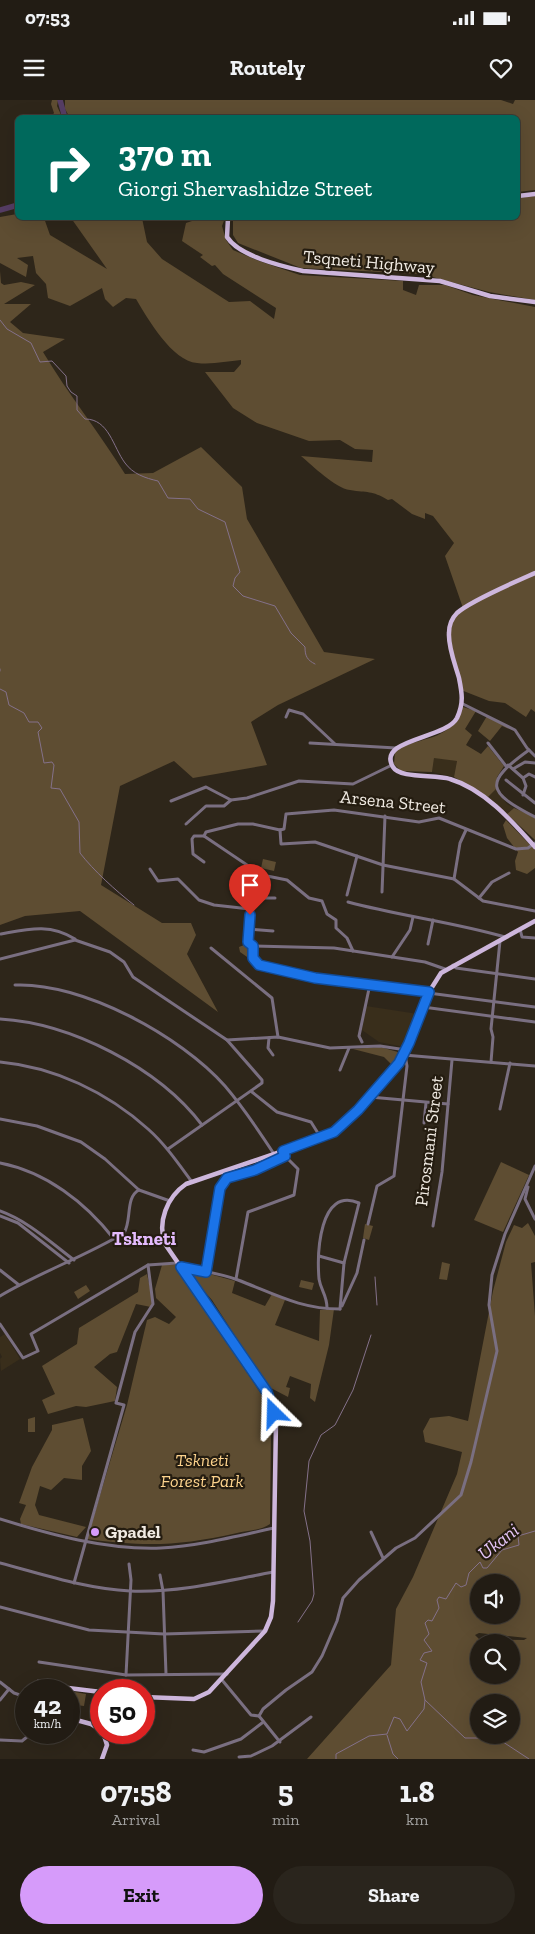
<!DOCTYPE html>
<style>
:root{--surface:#221c14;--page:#2a251d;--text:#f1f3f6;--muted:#a2a1a0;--line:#3f3a34;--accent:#d69bfa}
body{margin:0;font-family:"Zilla Slab",serif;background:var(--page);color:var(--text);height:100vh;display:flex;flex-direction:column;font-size:19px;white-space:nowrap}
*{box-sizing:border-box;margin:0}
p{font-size:16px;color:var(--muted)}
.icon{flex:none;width:28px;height:28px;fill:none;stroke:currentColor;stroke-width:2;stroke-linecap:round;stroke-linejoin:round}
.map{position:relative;height:1659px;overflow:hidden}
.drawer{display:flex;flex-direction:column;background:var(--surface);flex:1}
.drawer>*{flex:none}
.hud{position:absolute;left:15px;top:15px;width:505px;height:105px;border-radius:8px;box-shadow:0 5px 20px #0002,0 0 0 1px var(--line);background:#00695c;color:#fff;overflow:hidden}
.fabs{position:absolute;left:470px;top:1474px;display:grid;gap:10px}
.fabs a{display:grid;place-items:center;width:50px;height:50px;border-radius:50%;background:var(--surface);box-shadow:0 5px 20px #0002,0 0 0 1px var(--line);font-size:25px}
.speed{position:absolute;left:15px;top:1579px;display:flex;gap:10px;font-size:25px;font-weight:700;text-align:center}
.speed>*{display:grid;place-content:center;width:65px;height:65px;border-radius:50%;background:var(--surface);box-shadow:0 5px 20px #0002,0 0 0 1px var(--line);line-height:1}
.speed small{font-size:12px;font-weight:400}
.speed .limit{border:8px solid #d22;background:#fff;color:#111}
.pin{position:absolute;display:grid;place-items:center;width:42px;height:42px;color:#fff;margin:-51px -21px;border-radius:50% 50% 50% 0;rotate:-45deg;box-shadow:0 0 5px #0007}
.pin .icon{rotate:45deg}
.me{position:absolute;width:55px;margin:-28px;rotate:338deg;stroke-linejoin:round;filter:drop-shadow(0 0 4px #0008)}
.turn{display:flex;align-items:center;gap:18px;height:105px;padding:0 20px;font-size:22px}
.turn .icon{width:65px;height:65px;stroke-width:2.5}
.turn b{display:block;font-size:35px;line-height:42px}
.eta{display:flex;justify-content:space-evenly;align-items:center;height:85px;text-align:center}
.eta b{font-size:30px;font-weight:800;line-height:35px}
.primary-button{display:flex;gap:10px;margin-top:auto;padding:10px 20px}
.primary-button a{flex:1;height:58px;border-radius:30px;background:var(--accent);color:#111;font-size:20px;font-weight:800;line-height:58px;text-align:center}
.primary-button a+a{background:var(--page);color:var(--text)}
.status{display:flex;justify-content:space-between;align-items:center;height:35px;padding:0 25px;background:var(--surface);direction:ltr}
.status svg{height:14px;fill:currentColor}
header{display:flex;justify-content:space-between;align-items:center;height:65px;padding:0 20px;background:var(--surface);font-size:22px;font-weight:800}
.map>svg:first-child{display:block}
</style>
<div class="status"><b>07:53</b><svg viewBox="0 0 49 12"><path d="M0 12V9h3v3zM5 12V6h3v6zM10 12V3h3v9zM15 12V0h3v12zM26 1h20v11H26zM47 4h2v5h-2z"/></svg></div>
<header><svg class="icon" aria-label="menu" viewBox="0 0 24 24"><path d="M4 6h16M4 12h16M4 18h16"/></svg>Routely<svg class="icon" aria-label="heart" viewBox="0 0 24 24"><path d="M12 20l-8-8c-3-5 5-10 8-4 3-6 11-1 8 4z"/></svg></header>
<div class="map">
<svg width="535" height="1659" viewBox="0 0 535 1659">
<rect width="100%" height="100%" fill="#2e261a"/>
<g fill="#392e1b">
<polygon points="434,657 457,661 454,677 432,672"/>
<polygon points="496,689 507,704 514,708 507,714 488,697"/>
<polygon points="366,906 418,914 404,947 379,942 362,930"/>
<polygon points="5,1234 20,1259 1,1271 0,1259 2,1257 0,1253 0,1237"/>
</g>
<g fill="#5e4d32" fill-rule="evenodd">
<polygon points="52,0 58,0 57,6 62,17 51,17 54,13 51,4"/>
<polygon points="65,0 501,0 513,4 515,0 535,0 535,90 518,92 518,18 70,18 65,9"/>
<polygon points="535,96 535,200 489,192 421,174 301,168 238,143 233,135 233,118 518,118 518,98"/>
<path d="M17,114l1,4h26l6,17 57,34 -36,-51h71l5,24 15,17 67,43 21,-1 24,18 2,-11 -53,-34 -8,-9 -3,1 -12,-9 3,-2 -21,-14 4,-18 15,-5h24l-3,8 4,14 7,10 26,11 41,14 103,6v9l13,5 3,-10h26l28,10 62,12v405l-4,-3 -5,8 -21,-14 -16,-2 -28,-11 -12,-57 4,-15 10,-10 -18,-52 9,-13 -21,-27 -8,-3v6l-13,-5 -20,-15 -4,1c-17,-10 -20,-7 -38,-10 -15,-2 -37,-24 -49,-34l71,6 1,-12 -18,-1 -15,-9 -31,1 -52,-18 -24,-15 -28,-36h29l7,-8v-4c-14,1 -29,5 -44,3 -25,-2 -49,-44 -61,-64l-10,-1 -13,9 -8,-8 -3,-11 -32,18 -22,-8 -2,-14 -10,-11 -3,-17 -16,2 11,7 -2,12 -26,-14v-46z"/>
<path d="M0,171l1,12 3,2 17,-3 14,3 -31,19h27l-21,18 13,11 42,6 -22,13c25,42 56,80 82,122l28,-1 48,-26 41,40 5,32 77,133 51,7 -97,46 -27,17 16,43 -74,13 -19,-17 -54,25 -19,99 61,38h29l5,12 -9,19 31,58 -138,-101 -55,5 -25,9z"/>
<path d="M463,607l13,4 -11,18 7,6 -6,10 15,9 7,-8 16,20 -7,11 -1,12 -8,8 -34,-20 3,-16 -23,-3 -2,14 -31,-1 -7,-7 1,-12 4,-4c31,-13 49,-7 64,-41z"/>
<polygon points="487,616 506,626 509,629 502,626 490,641 478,631"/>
<polygon points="514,708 535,717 535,740 507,714"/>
<polygon points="506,720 535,750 535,768 527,774 516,770 515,761 518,752 507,738 503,725"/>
<polygon points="263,759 276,762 274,771 261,768"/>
<polygon points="244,845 249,846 250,859 240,852 239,847"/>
<polygon points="380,947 398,952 392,965 384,957 353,949"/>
<polygon points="501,1062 529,1075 503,1132 474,1120"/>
<path d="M528,1123l7,13v26l-4,1 4,53v443h-228l84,-94 5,-56 17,-32 44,-103 5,-22 -37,-10 -2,-11 7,-13 19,-2 19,5 25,-130 13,-49 8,-17 8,3zM479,1482h32v33h-32zM479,1533l48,5 -3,2 -45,-1 -4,-4zM479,1542h32v33h-32zM479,1602h32v33h-32z"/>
<polygon points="365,1124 373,1126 369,1140 363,1138"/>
<polygon points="442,1162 450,1164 447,1180 439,1179"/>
<path d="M162,1165h14l91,138 4,26 -1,95c-8,6 -23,7 -33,9 -58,13 -91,14 -150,6l40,-134 20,-85 8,-3 14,7 7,-7 -20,-19 -1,-9z"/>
<polygon points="195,1170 235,1181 232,1193 265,1206 272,1194 285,1200 275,1225 319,1241 320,1210 334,1209 329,1245 315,1302 310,1298 311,1284 290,1276 286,1287 290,1288 288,1297 267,1286 212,1200 193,1179"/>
<polygon points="147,1174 153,1202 151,1207 136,1204 117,1252 110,1254 94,1267 117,1287 115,1301 86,1307 76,1306 48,1314 42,1300 55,1294 42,1266 77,1244 79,1228 138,1192 140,1178"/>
<polygon points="301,1180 314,1183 312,1190 299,1187"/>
<polygon points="86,1185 90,1191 78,1199 74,1192"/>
<polygon points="35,1317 35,1332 28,1332 28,1319"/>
<polygon points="83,1318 91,1351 82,1366 82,1380 64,1378 51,1390 40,1386 35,1405 39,1415 86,1427 77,1437 21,1424 20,1419 26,1405 19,1403 32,1367 52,1330 52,1325"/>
<polygon points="69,1591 86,1594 84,1606 76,1605 76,1602 69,1603"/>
</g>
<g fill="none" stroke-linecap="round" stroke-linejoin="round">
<g stroke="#84718a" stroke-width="1">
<path d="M0,220l7,9 24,14 9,19 12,-1 14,15 1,10 4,6 6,4v14l8,9c24,0 28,28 40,44 8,11 20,15 33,18l10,17 22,1 8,10 27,13 15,50 -5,6 -2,8 10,10 32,10 16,27 14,14c0,9 2,13 10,17"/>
<polyline points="0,569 0,571"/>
<path d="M0,589l6,3 3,13 15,8 5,9h9l4,6 -4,4 6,31 8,-1 2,3 -3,23 9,1 19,33 1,31c14,18 35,37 54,52"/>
<polyline points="375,1177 377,1205"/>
<polyline points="298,1522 312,1501 314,1494 310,1441 304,1411 309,1361 321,1335 335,1325 353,1290 371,1235"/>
<polyline points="425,1600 465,1638 497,1638 529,1659"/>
<polyline points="387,1635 393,1654 398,1659"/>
<polyline points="336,1659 336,1654 369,1636 387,1634 394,1617 400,1619 407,1631 424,1609 425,1600 421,1582 427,1563 420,1560 424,1553 432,1551 424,1540 429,1534 425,1523 428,1520 432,1521 439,1508 437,1500 439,1497 446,1499 456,1483 461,1487 466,1485 469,1473 480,1462 483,1468 487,1468 502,1450 519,1445 518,1436 535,1431"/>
</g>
<g stroke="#553d64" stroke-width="5.5">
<polyline points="60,0 65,18"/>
<polyline points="0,110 18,105"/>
</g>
<g stroke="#7a6f81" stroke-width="3">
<polyline points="463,604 515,630 527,648 535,656"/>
<polyline points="286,617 289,610 303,614 335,644"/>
<polyline points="310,643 396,648"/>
<polyline points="488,643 506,666"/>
<path d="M529,650c-46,33 -42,42 6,67"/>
<polyline points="508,665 523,678 526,686 523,695"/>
<polyline points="513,669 525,662 535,663"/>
<polyline points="523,678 529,674 535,677"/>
<polyline points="506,680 535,703"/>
<polyline points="171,701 206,687 231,700 247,698 299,681 353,684 392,665"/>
<polyline points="186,724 206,706 224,706 231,700"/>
<polyline points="280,730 281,744 315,742 383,765 454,779 483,801 535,811"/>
<polyline points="280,730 253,724 238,724 206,732 204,736 262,775 287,780 309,798 322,801 327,814 336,820 336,828 347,838 353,851"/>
<polyline points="280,730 284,729 286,714 334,710 419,722 439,718 516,749 528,748 535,743"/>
<polyline points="204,736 194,736 192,739 193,754 204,762"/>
<polyline points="150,769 158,781 178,779 199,800 214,805 250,809"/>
<polyline points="254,770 248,842 253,846 253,857 259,865 315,878 535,907"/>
<polyline points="454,779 460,743 466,730"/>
<polyline points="243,784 253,787 262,775"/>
<polyline points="382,792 385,716"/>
<polyline points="347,795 357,756"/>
<polyline points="252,798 275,798"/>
<polyline points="479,798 492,782 509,773"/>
<path d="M348,802c52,14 105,20 157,35"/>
<polyline points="248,829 273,831"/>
<polyline points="520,829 522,837 535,838"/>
<path d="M1,834c27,-5 49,-11 74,5"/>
<polyline points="428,844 433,820"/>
<polyline points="253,846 334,848 425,862 445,869"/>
<polyline points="211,848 272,898 278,937"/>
<polyline points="392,857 410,830 413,817"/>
<polyline points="0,859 75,840 110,852 124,862 133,877 227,940 278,937 330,948 380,946 406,950"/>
<polyline points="453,865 456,868 535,879"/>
<path d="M15,885c67,-3 166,51 210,101 18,21 34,45 49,68"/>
<polyline points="423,907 535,922"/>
<path d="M0,919c71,4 159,49 202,106"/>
<polyline points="269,938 268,948 273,955"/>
<polyline points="362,942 359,936 370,884"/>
<polyline points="404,955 535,966"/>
<path d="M0,962c54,5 107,30 148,67 17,15 30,34 44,53"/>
<polyline points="491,962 493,937 491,929 500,841"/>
<polyline points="340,970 349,948"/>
<polyline points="252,992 277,1012 311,1022 321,1038"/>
<polyline points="370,997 448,1004"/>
<polyline points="500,1009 510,963"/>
<polyline points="0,1019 37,1026 81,1042 105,1059 139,1090 170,1101"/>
<polyline points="424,1023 426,1003"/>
<polyline points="168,1049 262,983 262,980 227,940"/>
<path d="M0,1063c46,9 85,39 114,76"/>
<polyline points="528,1087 525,1099 535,1119"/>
<path d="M0,1111c28,10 50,31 74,49"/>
<polyline points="0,1116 18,1123 69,1163"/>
<polyline points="368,1124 377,1086 394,1076 407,966 405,955"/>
<polyline points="433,1126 442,1072 452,960"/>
<polyline points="319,1156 344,1163"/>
<path d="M182,1167c18,4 38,6 56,13 37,14 62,29 102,29"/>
<polyline points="0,1170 19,1185"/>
<polyline points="206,1172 208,1154 222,1083 227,1078 281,1058 285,1056 283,1051"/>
<polyline points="236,1179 248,1112 294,1095 298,1069 285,1056"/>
<path d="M0,1196c40,-24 84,-39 124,-63 8,-12 1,-36 15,-43"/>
<polyline points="342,1206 357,1173 364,1140"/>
<path d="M327,1208c0,-13 -6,-17 -8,-29 -2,-25 0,-93 40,-76l-15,60 -4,46"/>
<polyline points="0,1224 23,1258 38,1251 31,1234 148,1165 177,1163"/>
<path d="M0,1419c52,16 106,31 161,29 38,-2 76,-12 113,-20"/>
<polyline points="371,1432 383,1458"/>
<path d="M0,1463c42,11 86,26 130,28 49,2 96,-10 143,-19"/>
<polyline points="160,1475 163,1491 166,1574"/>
<polyline points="74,1483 124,1305 116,1303 135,1232 153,1204 148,1165"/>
<polyline points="0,1507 89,1530 164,1534 265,1531"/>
<polyline points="39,1562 126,1575 227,1574"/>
<polyline points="126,1575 131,1480 129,1464"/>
<polyline points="222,1580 251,1615 259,1616 263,1609 286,1590 312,1572 322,1556 337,1521 343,1498 359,1480 396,1448 415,1438 461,1395 471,1362 497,1251 489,1205 492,1175 505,1134 535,1066"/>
<polyline points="0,1582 14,1593 26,1597"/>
<polyline points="36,1590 38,1581"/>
<polyline points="0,1600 9,1589"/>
<polyline points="259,1616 280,1642"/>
<polyline points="0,1640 22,1641 33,1632"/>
<polyline points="193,1650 204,1652 241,1639 262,1623"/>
<polyline points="239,1657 251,1656 272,1646 311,1617"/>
</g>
<g stroke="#cdb6dc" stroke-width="4.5">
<polyline points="518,96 535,94"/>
<path d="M228,118l-1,19c12,19 54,29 76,34l137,10 50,15 45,6"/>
<path d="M535,473c-18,8 -65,28 -78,40 -5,5 -8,13 -8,20 -1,14 6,31 10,45 3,15 5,25 -2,40 -11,21 -81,21 -64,49 7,12 43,7 57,12 34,10 62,42 85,68"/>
<polyline points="57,1590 68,1588 101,1592"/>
<path d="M144,1597l50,2 15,-7 56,-61 6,-14 2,-16 3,-179 -3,-17 -6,-13 -102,-148c-8,-22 2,-47 21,-60l135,-46 13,-6 15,-13 50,-56 10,-20 20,-51 12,-19 94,-52"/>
<polyline points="69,1618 91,1624 101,1630"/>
<polyline points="102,1659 107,1645 103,1632"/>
</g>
</g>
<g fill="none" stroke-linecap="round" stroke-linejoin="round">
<g stroke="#114b97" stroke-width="12">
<polyline id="route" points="250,815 248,842 253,846 253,858 259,865 315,878 429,892 409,943 399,963 358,1010 334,1032 283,1051 285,1056 255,1070 227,1078 220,1088 206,1172 181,1167 267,1292 274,1313"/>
</g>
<use href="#route" stroke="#1a73e8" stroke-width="9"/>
</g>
<circle fill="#d69bfa" stroke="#241c10" stroke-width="2" cx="95" cy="1432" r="5"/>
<g text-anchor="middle" stroke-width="4.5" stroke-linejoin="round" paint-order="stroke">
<g font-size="18" fill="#f1ebe3" stroke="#241c10">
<text transform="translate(369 162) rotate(5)" y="6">Tsqneti Highway</text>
<text transform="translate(393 702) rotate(6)" y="6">Arsena Street</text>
<text transform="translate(429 1041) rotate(-83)" y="6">Pirosmani Street</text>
</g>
<g font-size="18" font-style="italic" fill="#fdd38d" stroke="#241c10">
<text x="202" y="1366">Tskneti<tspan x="202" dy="21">Forest Park</tspan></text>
</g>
<g font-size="18" font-weight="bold" fill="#f1ebe3" stroke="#241c10" text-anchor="start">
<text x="105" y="1438">Gpadel</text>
</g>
<g font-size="19" font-weight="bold" fill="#e4bbfe" stroke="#241c10">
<text x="144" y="1145">Tskneti</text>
</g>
<g font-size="19" font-style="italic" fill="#e6c6fa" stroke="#241c10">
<text transform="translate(498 1441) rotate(-38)" y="7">Ukani</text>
</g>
</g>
</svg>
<div class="fabs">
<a><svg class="icon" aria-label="sound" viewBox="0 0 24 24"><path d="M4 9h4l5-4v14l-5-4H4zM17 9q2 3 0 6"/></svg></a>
<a><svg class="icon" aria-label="search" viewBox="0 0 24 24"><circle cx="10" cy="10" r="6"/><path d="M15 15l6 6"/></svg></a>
<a><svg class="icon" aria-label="layers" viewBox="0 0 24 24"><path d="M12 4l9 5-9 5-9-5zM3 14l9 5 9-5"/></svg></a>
</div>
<div class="speed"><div>42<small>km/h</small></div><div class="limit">50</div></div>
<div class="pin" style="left:250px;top:815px;background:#d93025"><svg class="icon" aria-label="arrive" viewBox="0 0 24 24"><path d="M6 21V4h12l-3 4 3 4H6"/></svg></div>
<svg class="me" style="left:274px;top:1313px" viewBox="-20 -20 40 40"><path d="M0-17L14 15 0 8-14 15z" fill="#1a73e8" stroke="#fff" stroke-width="4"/></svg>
<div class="hud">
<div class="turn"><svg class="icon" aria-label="right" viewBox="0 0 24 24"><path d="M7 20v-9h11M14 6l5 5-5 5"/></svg><div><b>370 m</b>Giorgi Shervashidze Street</div></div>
</div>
</div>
<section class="drawer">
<div class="eta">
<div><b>07:58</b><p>Arrival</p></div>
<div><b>5</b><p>min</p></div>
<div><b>1.8</b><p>km</p></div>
</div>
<div class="primary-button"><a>Exit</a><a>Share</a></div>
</section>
